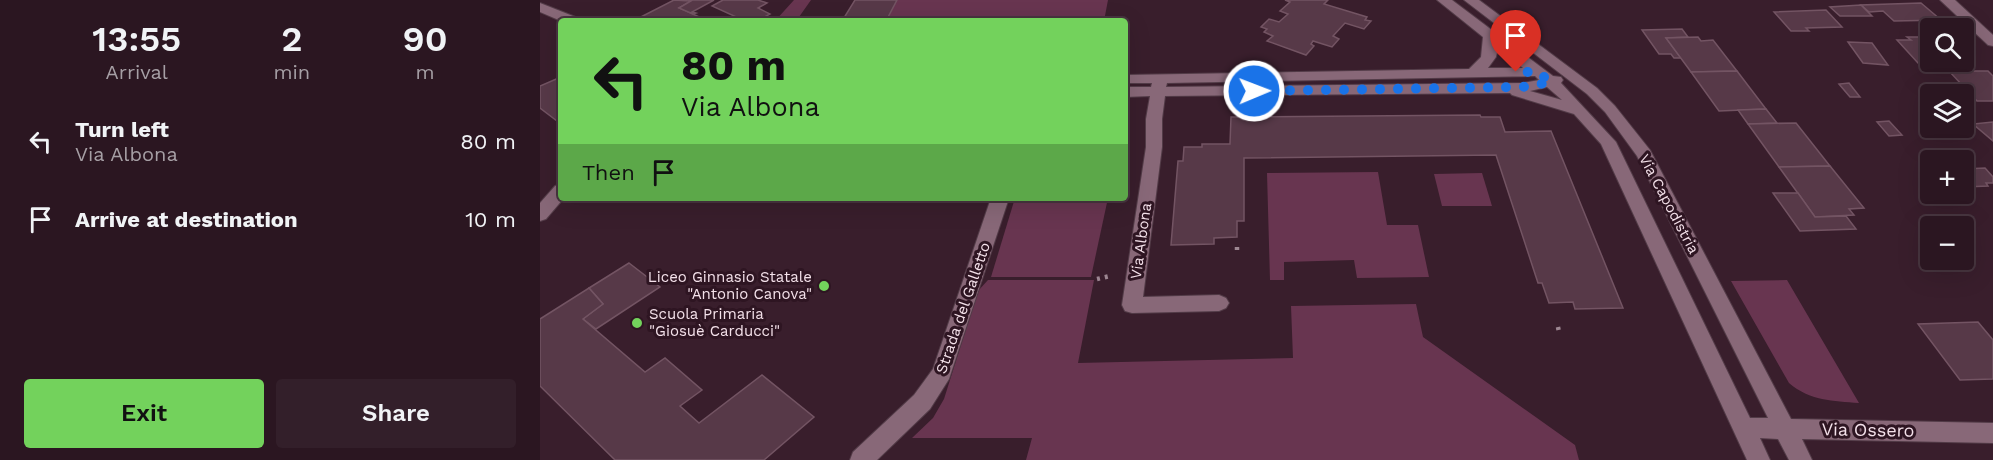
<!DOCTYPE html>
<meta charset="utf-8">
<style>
:root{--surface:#2b1621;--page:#331f2a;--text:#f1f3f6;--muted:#a69fa5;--line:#47353f;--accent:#73d25c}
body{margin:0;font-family:"Work Sans",sans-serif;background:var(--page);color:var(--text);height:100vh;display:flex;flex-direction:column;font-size:22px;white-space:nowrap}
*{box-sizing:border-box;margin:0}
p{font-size:20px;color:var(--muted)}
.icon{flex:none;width:33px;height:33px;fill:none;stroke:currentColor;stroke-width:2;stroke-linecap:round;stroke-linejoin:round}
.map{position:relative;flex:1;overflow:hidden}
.drawer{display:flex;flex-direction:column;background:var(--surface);width:540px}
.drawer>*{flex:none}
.banner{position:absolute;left:18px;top:18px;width:570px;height:183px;border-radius:6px;box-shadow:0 6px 24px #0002,0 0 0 2px var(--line);background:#73d25c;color:#111;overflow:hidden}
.fabs{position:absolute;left:1380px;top:18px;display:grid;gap:12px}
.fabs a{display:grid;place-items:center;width:54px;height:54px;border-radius:6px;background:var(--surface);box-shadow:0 6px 24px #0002,0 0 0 2px var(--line);font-size:30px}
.pin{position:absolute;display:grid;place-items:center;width:51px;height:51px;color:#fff;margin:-62px -26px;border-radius:50% 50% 50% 0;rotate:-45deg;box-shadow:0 0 6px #0007}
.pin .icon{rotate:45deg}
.me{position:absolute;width:66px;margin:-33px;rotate:89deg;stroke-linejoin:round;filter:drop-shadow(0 0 4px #0008)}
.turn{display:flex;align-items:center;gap:21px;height:126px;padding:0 24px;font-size:27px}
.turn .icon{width:78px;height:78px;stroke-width:2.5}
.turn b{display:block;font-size:42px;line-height:51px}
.then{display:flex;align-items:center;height:57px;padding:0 24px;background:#0003;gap:12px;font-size:22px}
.eta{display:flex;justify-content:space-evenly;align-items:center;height:102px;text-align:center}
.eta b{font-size:36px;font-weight:600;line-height:42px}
.button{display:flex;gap:12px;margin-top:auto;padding:12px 24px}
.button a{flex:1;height:69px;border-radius:6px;background:var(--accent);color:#111;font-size:24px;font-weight:600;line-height:69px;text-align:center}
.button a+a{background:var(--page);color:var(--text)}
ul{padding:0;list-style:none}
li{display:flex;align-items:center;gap:18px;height:78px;padding:0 24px}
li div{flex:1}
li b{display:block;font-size:22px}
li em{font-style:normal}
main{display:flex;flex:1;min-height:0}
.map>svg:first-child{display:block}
</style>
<main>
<section class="drawer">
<div class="eta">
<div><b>13:55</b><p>Arrival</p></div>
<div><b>2</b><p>min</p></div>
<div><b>90</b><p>m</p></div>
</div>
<ul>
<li><svg class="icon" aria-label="left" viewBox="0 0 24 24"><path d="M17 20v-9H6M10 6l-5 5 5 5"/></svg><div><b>Turn left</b><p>Via Albona</p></div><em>80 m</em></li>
<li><svg class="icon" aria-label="arrive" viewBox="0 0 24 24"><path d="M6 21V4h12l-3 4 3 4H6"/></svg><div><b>Arrive at destination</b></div><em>10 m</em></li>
</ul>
<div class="button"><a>Exit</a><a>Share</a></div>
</section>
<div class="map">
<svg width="1453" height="460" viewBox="0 0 1453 460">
<rect width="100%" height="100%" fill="#391e2c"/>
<g fill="#683550">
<polygon points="254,0 271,0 259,17 243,17 239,21 235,21"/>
<polygon points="357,0 568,0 564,21 548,21 548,18 346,21"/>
<polygon points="838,172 847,225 878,225 889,277 817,278 814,260 744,262 744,280 730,280 727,173"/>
<polygon points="942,173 952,206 902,206 894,174"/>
<polygon points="475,198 568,198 551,277 451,277"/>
<polygon points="448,280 554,280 538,363 753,358 751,306 876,304 883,337 1035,445 1039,460 486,460 492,438 372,438 393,418 404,399 438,291"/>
<path d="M1247,280l72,123c-26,-2 -49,-2 -70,-20l-58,-102z"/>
</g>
<g fill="#573948" stroke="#735463" stroke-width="1.5">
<polygon points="134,0 151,1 139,8 164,19 160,21 93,21"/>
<polygon points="148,0 174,0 152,12 156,13 153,14 139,8 151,1"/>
<polygon points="183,0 218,0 227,3 218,8 230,14 221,19 228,21 205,21 172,6"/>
<polygon points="315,0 357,0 346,21 302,21"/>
<polygon points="745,0 788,0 784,4 827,17 825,20 831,21 824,29 805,23 793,36 799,39 792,47 773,41 771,44 774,46 766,55 727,41 733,36 724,32 727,29 721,27 729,19 739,22 748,14 740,11 750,2"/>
<polygon points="1381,3 1401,20 1354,21 1343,11 1329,12 1321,5"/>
<polygon points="1321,5 1332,16 1300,16 1290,7"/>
<polygon points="1286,10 1302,27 1266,28 1269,31 1251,31 1234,12"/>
<polygon points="548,18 548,21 461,21 462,19"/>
<polygon points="462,19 461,21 369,21 370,20"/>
<polygon points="1142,29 1148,37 1126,38 1141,58 1134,58 1131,54 1119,54 1102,30"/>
<polygon points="1158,37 1161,41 1173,40 1197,71 1151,72 1126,38"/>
<polygon points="1367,37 1389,37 1390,62 1412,62 1415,64 1378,63 1357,40 1371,40"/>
<polygon points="1308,42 1332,43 1348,65 1323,63"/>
<polygon points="1197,71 1226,109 1179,111 1151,72"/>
<polygon points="1409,71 1448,71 1453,76 1453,101 1437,101"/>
<polygon points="21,77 21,124 0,108 0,86"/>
<polygon points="1309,83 1320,97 1310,97 1299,84"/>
<polygon points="1226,109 1237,123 1208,124 1198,110"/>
<polygon points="940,115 941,117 960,117 965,132 1011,131 1083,308 1035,309 1033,302 1009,303 1002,283 998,283 956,155 704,158 704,221 697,221 697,237 674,238 674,244 631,245 638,161 643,161 644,147 662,147 662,144 690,144 691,117"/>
<polygon points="1349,121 1362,135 1349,136 1337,122"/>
<polygon points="1453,122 1453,141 1433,124"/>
<polygon points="1256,123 1290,166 1239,167 1208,124"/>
<polygon points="1290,166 1324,208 1309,209 1314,215 1275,217 1239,167"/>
<polygon points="1445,168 1453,177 1453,183 1446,183 1448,186 1424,187 1424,169"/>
<polygon points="1233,193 1258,193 1275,217 1306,216 1316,229 1260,231"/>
<polygon points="114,198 421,198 421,200 112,201"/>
<polygon points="89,263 120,287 56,329 43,319 63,304 49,288"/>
<polygon points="49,288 63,304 43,319 105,372 125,358 162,390 140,406 159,423 222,375 274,417 224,460 75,460 0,386 0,319"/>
<polygon points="1438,322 1453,340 1453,379 1420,380 1378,324"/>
</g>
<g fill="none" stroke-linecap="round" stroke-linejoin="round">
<g stroke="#523b47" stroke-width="2">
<g id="minor">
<path d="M897,0h15l101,76 8,1 2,3 -2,3 55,59 134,276h18l-131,-262 -32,-44 -18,-18 -123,-94h15l118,88 18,18 35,44 141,269 202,4v20l-191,-4 10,21h-23l-11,-21 -18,-1 10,22h-23l-146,-316 -27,-30 -62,-19 -2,-2 -345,3 -3,23v28l-19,150 76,-2 7,3 3,5 -3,5 -7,3 -87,2 -7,-2 -3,-6 24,-158v-28l4,-23 -25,1v-10h26l1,-4h-27v-8l344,-6 12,-12 2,-20zM958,48l25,20h-35l8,-11zM995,76l4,4 -16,3 -357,4 1,-4zM1007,87l15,13 -32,-9z"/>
<polygon points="1400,0 1415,0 1453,35 1453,46 1448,45"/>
<polygon points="0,3 38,18 40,21 21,21 0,12"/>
<polygon points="21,184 21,198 24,198 6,219 0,221 0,203 15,186"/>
<polygon points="451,198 469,198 409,379 390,409 337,460 310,460 313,452 374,395 393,369"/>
</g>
</g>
<g stroke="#9d8792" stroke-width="4.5" stroke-dasharray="3 5" stroke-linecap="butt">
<polyline points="697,247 697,250"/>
<polyline points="557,279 570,276"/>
<polyline points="1018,327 1019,332"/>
</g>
<use href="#minor" fill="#886878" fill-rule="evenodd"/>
</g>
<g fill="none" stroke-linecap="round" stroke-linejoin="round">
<polyline stroke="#1a73e8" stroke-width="10" stroke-dasharray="0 18" points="714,91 983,87 1011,82 997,72 976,72"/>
</g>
<g fill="#73d25c" stroke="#2e1522" stroke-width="2">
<circle cx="284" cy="286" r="6"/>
<circle cx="97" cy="323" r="6"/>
</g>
<g text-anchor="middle" stroke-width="6" stroke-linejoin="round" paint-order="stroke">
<g font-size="15" fill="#f4e1ea" stroke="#2e1522">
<text transform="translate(1129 204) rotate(62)" y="5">Via Capodistria</text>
<text transform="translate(601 241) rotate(-82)" y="5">Via Albona</text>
<text transform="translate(423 308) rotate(-71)" y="5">Strada del Galletto</text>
</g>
<g font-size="15" fill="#f4e1ea" stroke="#2e1522" text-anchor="end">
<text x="272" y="282">Liceo Ginnasio Statale<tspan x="272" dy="17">"Antonio Canova"</tspan></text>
<text x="109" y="319" text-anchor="start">Scuola Primaria<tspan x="109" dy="17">"Giosuè Carducci"</tspan></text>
</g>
<g font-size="18" fill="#f4e1ea" stroke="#2e1522">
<text transform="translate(1328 430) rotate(1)" y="6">Via Ossero</text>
</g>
</g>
</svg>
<div class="fabs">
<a><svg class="icon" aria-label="search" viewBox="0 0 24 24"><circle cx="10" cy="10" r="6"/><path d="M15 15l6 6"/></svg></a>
<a><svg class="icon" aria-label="layers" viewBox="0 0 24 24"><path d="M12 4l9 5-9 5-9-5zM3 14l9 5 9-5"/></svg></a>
<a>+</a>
<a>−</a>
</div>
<div class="pin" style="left:976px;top:72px;background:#d93025"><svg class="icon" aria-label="arrive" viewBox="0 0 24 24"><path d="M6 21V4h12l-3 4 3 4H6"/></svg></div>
<svg class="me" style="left:714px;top:91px" viewBox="-20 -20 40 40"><circle r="17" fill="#1a73e8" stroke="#fff" stroke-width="3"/><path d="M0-11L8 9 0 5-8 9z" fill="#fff"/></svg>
<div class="banner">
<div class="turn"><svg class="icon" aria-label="left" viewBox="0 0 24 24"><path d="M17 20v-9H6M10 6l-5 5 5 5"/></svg><div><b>80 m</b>Via Albona</div></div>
<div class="then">Then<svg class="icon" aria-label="arrive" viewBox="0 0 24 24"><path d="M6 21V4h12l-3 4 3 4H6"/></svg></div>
</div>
</div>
</main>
